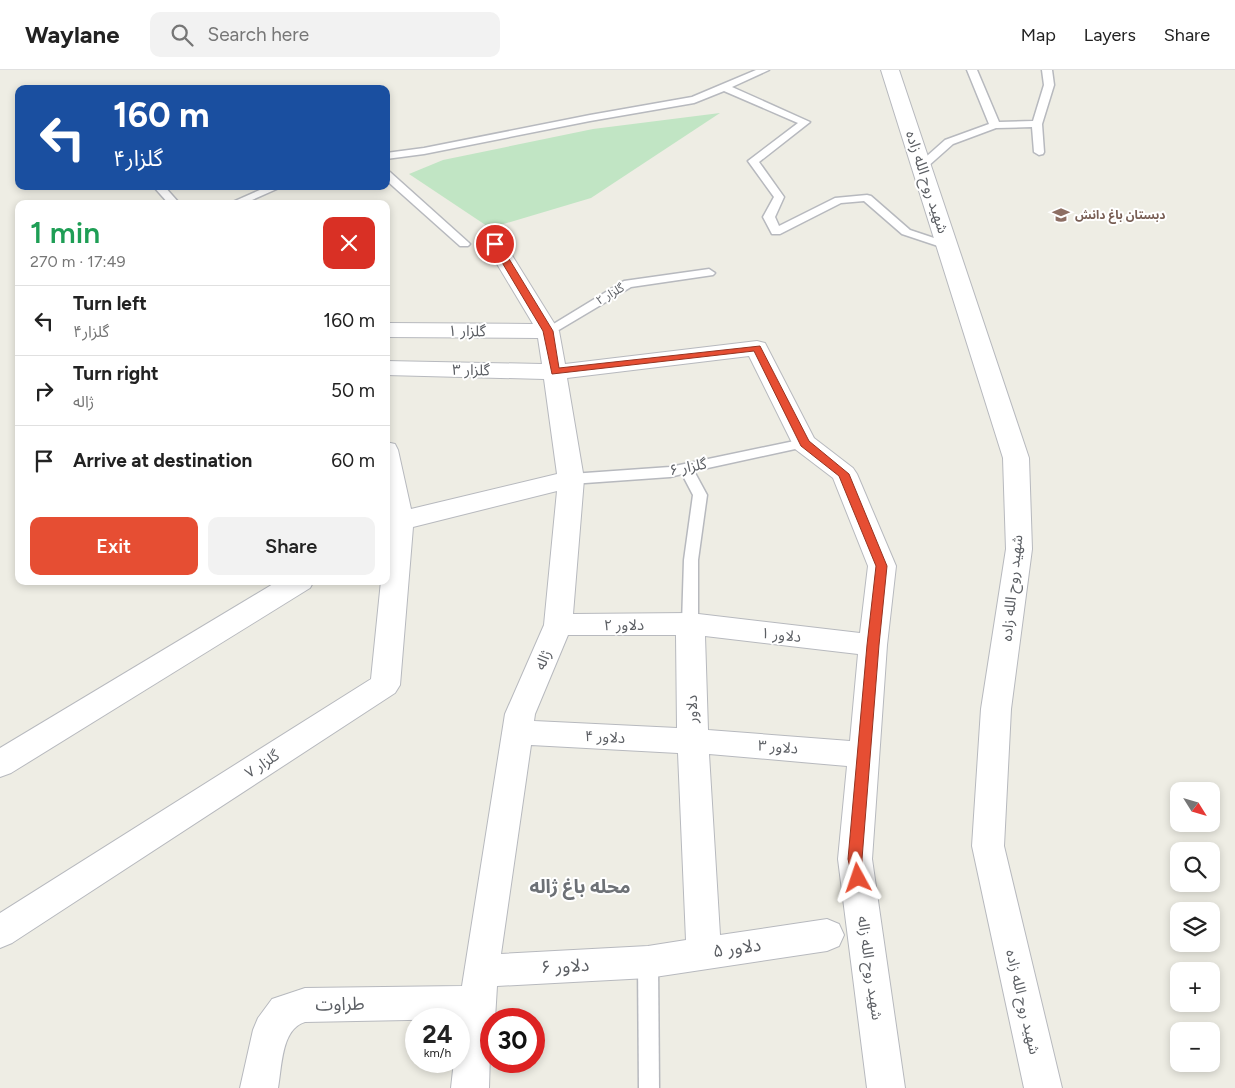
<!DOCTYPE html>
<meta charset="utf-8">
<style>
:root{--surface:#fff;--page:#f2f2f2;--text:#222;--muted:#767676;--line:#e0e0e0;--accent:#e64e33}
body{margin:0;font-family:Figtree,"Noto Sans Arabic",sans-serif;background:var(--page);color:var(--text);height:100vh;display:flex;flex-direction:column;font-size:19px;white-space:nowrap}
*{box-sizing:border-box;margin:0}
p{font-size:16px;color:var(--muted)}
.icon{flex:none;width:28px;height:28px;fill:none;stroke:currentColor;stroke-width:2;stroke-linecap:round;stroke-linejoin:round}
.map{position:relative;flex:1;overflow:hidden}
.details{position:absolute;left:15px;top:130px;width:375px;height:385px;display:flex;flex-direction:column;background:var(--surface);border-radius:10px;box-shadow:0 2px 8px #0003}
.details>*{flex:none}
.hud{position:absolute;left:15px;top:15px;width:375px;height:105px;border-radius:10px;box-shadow:0 2px 8px #0003;background:#1a4fa0;color:#fff;overflow:hidden}
.needle{width:32px;rotate:127deg}
.controls{position:absolute;left:1170px;top:712px;display:grid;gap:10px}
.controls a{display:grid;place-items:center;width:50px;height:50px;border-radius:10px;background:var(--surface);box-shadow:0 2px 8px #0003;font-size:25px}
.speed{position:absolute;left:405px;top:938px;display:flex;gap:10px;font-size:25px;font-weight:700;text-align:center}
.speed>*{display:grid;place-content:center;width:65px;height:65px;border-radius:50%;background:var(--surface);box-shadow:0 2px 8px #0003;line-height:1}
.speed small{font-size:12px;font-weight:400}
.speed .limit{border:8px solid #d22;background:#fff;color:#111}
.pin{position:absolute;display:grid;place-items:center;width:42px;height:42px;color:#fff;margin:-21px;border:2px solid #fff;border-radius:50%;box-shadow:0 1px 5px #0007}
.me{position:absolute;width:55px;margin:-28px;rotate:355deg;stroke-linejoin:round;filter:drop-shadow(0 0 4px #0008)}
.turn{display:flex;align-items:center;gap:18px;height:105px;padding:0 15px;font-size:22px}
.turn .icon{width:65px;height:65px;stroke-width:2.5}
.turn b{display:block;font-size:35px;line-height:42px}
.round{display:grid;place-items:center;flex:none;width:52px;height:52px;border-radius:10px;background:var(--page)}
.overview{display:flex;align-items:center;justify-content:space-between;height:85px;padding:0 15px}
h1{font-size:30px;font-weight:600;line-height:38px;color:#1e9e55}
.primary-button{display:flex;gap:10px;margin-top:auto;padding:10px 15px}
.primary-button a{flex:1;height:58px;border-radius:10px;background:var(--accent);color:#fff;font-size:20px;font-weight:600;line-height:58px;text-align:center}
.primary-button a+a{background:var(--page);color:var(--text)}
ul{padding:0;list-style:none}
li{display:flex;align-items:center;gap:15px;height:70px;padding:0 15px;border-top:1px solid var(--line)}
li div{flex:1}
li b{display:block;font-size:19px}
li em{font-style:normal}
header{display:flex;align-items:center;gap:30px;box-sizing:border-box;height:70px;padding:0 25px;background:var(--surface);border-bottom:1px solid var(--line)}
header strong{font-size:24px}
nav{display:flex;gap:28px;margin-inline-start:auto;font-size:18px}
.search{width:350px;height:45px;background:var(--page);display:flex;align-items:center;gap:12px;box-sizing:border-box;padding:0 18px;border-radius:10px;color:var(--muted);font-size:19px}
.map>svg:first-child{display:block}
</style>
<header>
<strong>Waylane</strong>
<div class="search"><svg class="icon" aria-label="search" viewBox="0 0 24 24"><circle cx="10" cy="10" r="6"/><path d="M15 15l6 6"/></svg>Search here</div>
<nav><a>Map</a><a>Layers</a><a>Share</a></nav>
</header>
<div class="map">
<svg width="1235" height="1018" viewBox="0 0 1235 1018">
<rect width="100%" height="100%" fill="#eeede4"/>
<polygon fill="#c1e5c4" points="720,43 591,128 490,158 409,104 443,90 593,59"/>
<g fill="none" stroke-linecap="round" stroke-linejoin="round">
<g stroke="#b7b9be" stroke-width="3">
<g id="service">
<polygon points="756,0 769,0 732,17 810,52 759,92 784,127 775,147 779,156 835,128 867,125 871,126 910,160 952,174 954,176 952,178 944,178 902,164 864,131 841,133 780,164 772,164 763,147 774,127 748,91 798,53 724,21 694,33 590,51 424,84 386,89 386,83 424,78 590,45 692,27"/>
<polygon points="967,0 977,0 999,52 1033,51 1044,15 1042,0 1052,0 1054,15 1042,54 1044,82 1043,84 1039,85 1034,82 1032,57 996,58 953,74 926,98 918,98 917,96 918,94 945,70 989,54"/>
<polygon points="386,101 390,102 468,172 470,174 468,176 460,176 386,110"/>
<polygon points="153,116 164,116 180,134 169,134"/>
<polygon points="269,116 278,116 279,118 243,134 228,134"/>
<polygon points="709,199 715,203 713,205 631,217 552,264 548,265 542,261 624,211"/>
<polygon points="804,369 809,370 811,373 809,376 694,401 707,425 698,490 698,554 695,558 690,560 685,558 682,554 684,490 693,425 682,404 670,407 571,414 566,412 564,409 566,406 571,404 670,397"/>
<polygon points="648,883 655,886 658,892 659,1018 639,1018 638,892 641,886"/>
</g>
</g>
<g stroke="#b7b9be" stroke-width="2">
<g id="minor">
<polygon points="881,0 899,0 1029,388 1032,479 1011,639 1004,776 1062,1018 1024,1018 972,776 981,639 1006,479 1003,388"/>
<path d="M495,168l7,2 3,4 54,87 6,33 192,-23 8,2 49,95 39,30 4,6 39,92 -9,79 -15,214 33,229h-38l-29,-229 9,-93 -138,-12 11,181 107,-16 12,5 5,11 -5,11 -12,5 -179,27 -151,8 -2,33h-4l-2,69h-38l3,-27h5v-42l-154,3c-24,7 -23,45 -27,66h-38l13,-58 5,-12 14,-19 33,-11 157,-2 43,-272 39,-89 13,-134 -144,36 -13,158 -5,8 -383,250 -12,5v-35l371,-234 10,-98h5v-139l9,2 3,6 13,59 146,-35 -13,-95 -158,-4v-14l156,3 -4,-26 -152,-1v-14l147,1 -48,-80 3,-4zM749,286l46,93 38,29 35,88 -8,67 -170,-20 -117,1 11,-135 -17,-101zM568,565h108l1,93 -143,-7 1,-7zM705,566l153,18 -8,87 -142,-11zM531,675l147,8 8,187 -38,6 -147,8z"/>
<polygon points="278,511 314,511 310,518 11,703 0,707 0,678"/>
</g>
</g>
<use href="#service" fill="#fff" fill-rule="evenodd"/>
<use href="#minor" fill="#fff" fill-rule="evenodd"/>
</g>
<polygon fill="#e64e33" stroke="#963321" points="495,171 500,174 553,261 559,298 760,276 809,371 849,404 887,496 879,575 862,789 865,808 863,812 858,814 853,812 848,789 867,575 876,496 839,406 801,376 754,281 552,304 543,261 491,174"/>
<defs>
<g id="school-bare" transform="scale(1.35)"><path d="M0-5L7-2L0 1L-7-2ZM-4 1L0 2.5L4 1V4Q0 6-4 4Z" fill="#8d6e63" stroke="#fff" stroke-width="2.5" paint-order="stroke"/></g>
</defs>
<g fill-rule="evenodd">
<use href="#school-bare" x="1061" y="145"/>
</g>
<g text-anchor="middle" stroke-width="4" stroke-linejoin="round" paint-order="stroke">
<g font-size="12" font-weight="bold" fill="#785e54" stroke="#fff" text-anchor="start">
<text x="1075" y="149">دبستان باغ دانش</text>
</g>
<g font-size="12" fill="#5c5f64" stroke="#fff">
<text transform="translate(610 224) rotate(-30)" y="4">گلزار ۲</text>
</g>
<g font-size="15" fill="#5c5f64" stroke="#fff">
<text transform="translate(927 112) rotate(72)" y="5">شهید روح الله زاده</text>
<text transform="translate(467 261) rotate(1)" y="5">گلزار ۱</text>
<text transform="translate(471 300) rotate(1)" y="5">گلزار ۳</text>
<text transform="translate(688 397) rotate(-11)" y="5">گلزار ۶</text>
<text transform="translate(1012 518) rotate(-84)" y="5">شهید روح الله زاده</text>
<text x="624" y="560">دلاور ۲</text>
<text transform="translate(781 565) rotate(6)" y="5">دلاور ۱</text>
<text transform="translate(543 590) rotate(-67)" y="5">ژاله</text>
<text transform="translate(692 639) rotate(-91)" y="5">دلاور</text>
<text transform="translate(605 667) rotate(3)" y="5">دلاور ۴</text>
<text transform="translate(778 677) rotate(5)" y="5">دلاور ۳</text>
<text transform="translate(262 694) rotate(-33)" y="5">گلزار ۷</text>
<text transform="translate(870 898) rotate(82)" y="5">شهید روح الله زاله</text>
<text transform="translate(1023 932) rotate(77)" y="5">شهید روح الله زاده</text>
</g>
<g font-size="18" fill="#5c5f64" stroke="#fff">
<text transform="translate(737 878) rotate(-8)" y="6">دلاور ۵</text>
<text transform="translate(565 896) rotate(-3)" y="6">دلاور ۶</text>
<text transform="translate(340 934) rotate(-1)" y="6">طراوت</text>
</g>
<g font-size="19" font-weight="bold" fill="#6d7176" stroke="#fff">
<text x="580" y="823">محله باغ ژاله</text>
</g>
</g>
</svg>
<div class="controls">
<a><svg class="needle" viewBox="-14 -14 28 28"><path d="M0-13l5 13h-10z" fill="#e53935"/><path d="M0 13l5-13h-10z" fill="#767676"/></svg></a>
<a><svg class="icon" aria-label="search" viewBox="0 0 24 24"><circle cx="10" cy="10" r="6"/><path d="M15 15l6 6"/></svg></a>
<a><svg class="icon" aria-label="layers" viewBox="0 0 24 24"><path d="M12 4l9 5-9 5-9-5zM3 14l9 5 9-5"/></svg></a>
<a>+</a>
<a>−</a>
</div>
<div class="speed"><div>24<small>km/h</small></div><div class="limit">30</div></div>
<div class="pin" style="left:495px;top:174px;background:#d93025"><svg class="icon" aria-label="arrive" viewBox="0 0 24 24"><path d="M6 21V4h12l-3 4 3 4H6"/></svg></div>
<svg class="me" style="left:858px;top:808px" viewBox="-20 -20 40 40"><path d="M0-17L14 15 0 8-14 15z" fill="#e64e33" stroke="#fff" stroke-width="4"/></svg>
<div class="hud">
<div class="turn"><svg class="icon" aria-label="left" viewBox="0 0 24 24"><path d="M17 20v-9H6M10 6l-5 5 5 5"/></svg><div><b>160 m</b>گلزار۴</div></div>
</div>
<section class="details">
<div class="overview"><div><h1>1 min</h1><p>270 m · 17:49</p></div><a class="round" style="background:#d93025;color:#fff"><svg class="icon" aria-label="close" viewBox="0 0 24 24"><path d="M6 6l12 12M18 6L6 18"/></svg></a></div>
<ul>
<li><svg class="icon" aria-label="left" viewBox="0 0 24 24"><path d="M17 20v-9H6M10 6l-5 5 5 5"/></svg><div><b>Turn left</b><p>گلزار۴</p></div><em>160 m</em></li>
<li><svg class="icon" aria-label="right" viewBox="0 0 24 24"><path d="M7 20v-9h11M14 6l5 5-5 5"/></svg><div><b>Turn right</b><p>ژاله</p></div><em>50 m</em></li>
<li><svg class="icon" aria-label="arrive" viewBox="0 0 24 24"><path d="M6 21V4h12l-3 4 3 4H6"/></svg><div><b>Arrive at destination</b></div><em>60 m</em></li>
</ul>
<div class="primary-button"><a>Exit</a><a>Share</a></div>
</section>
</div>
